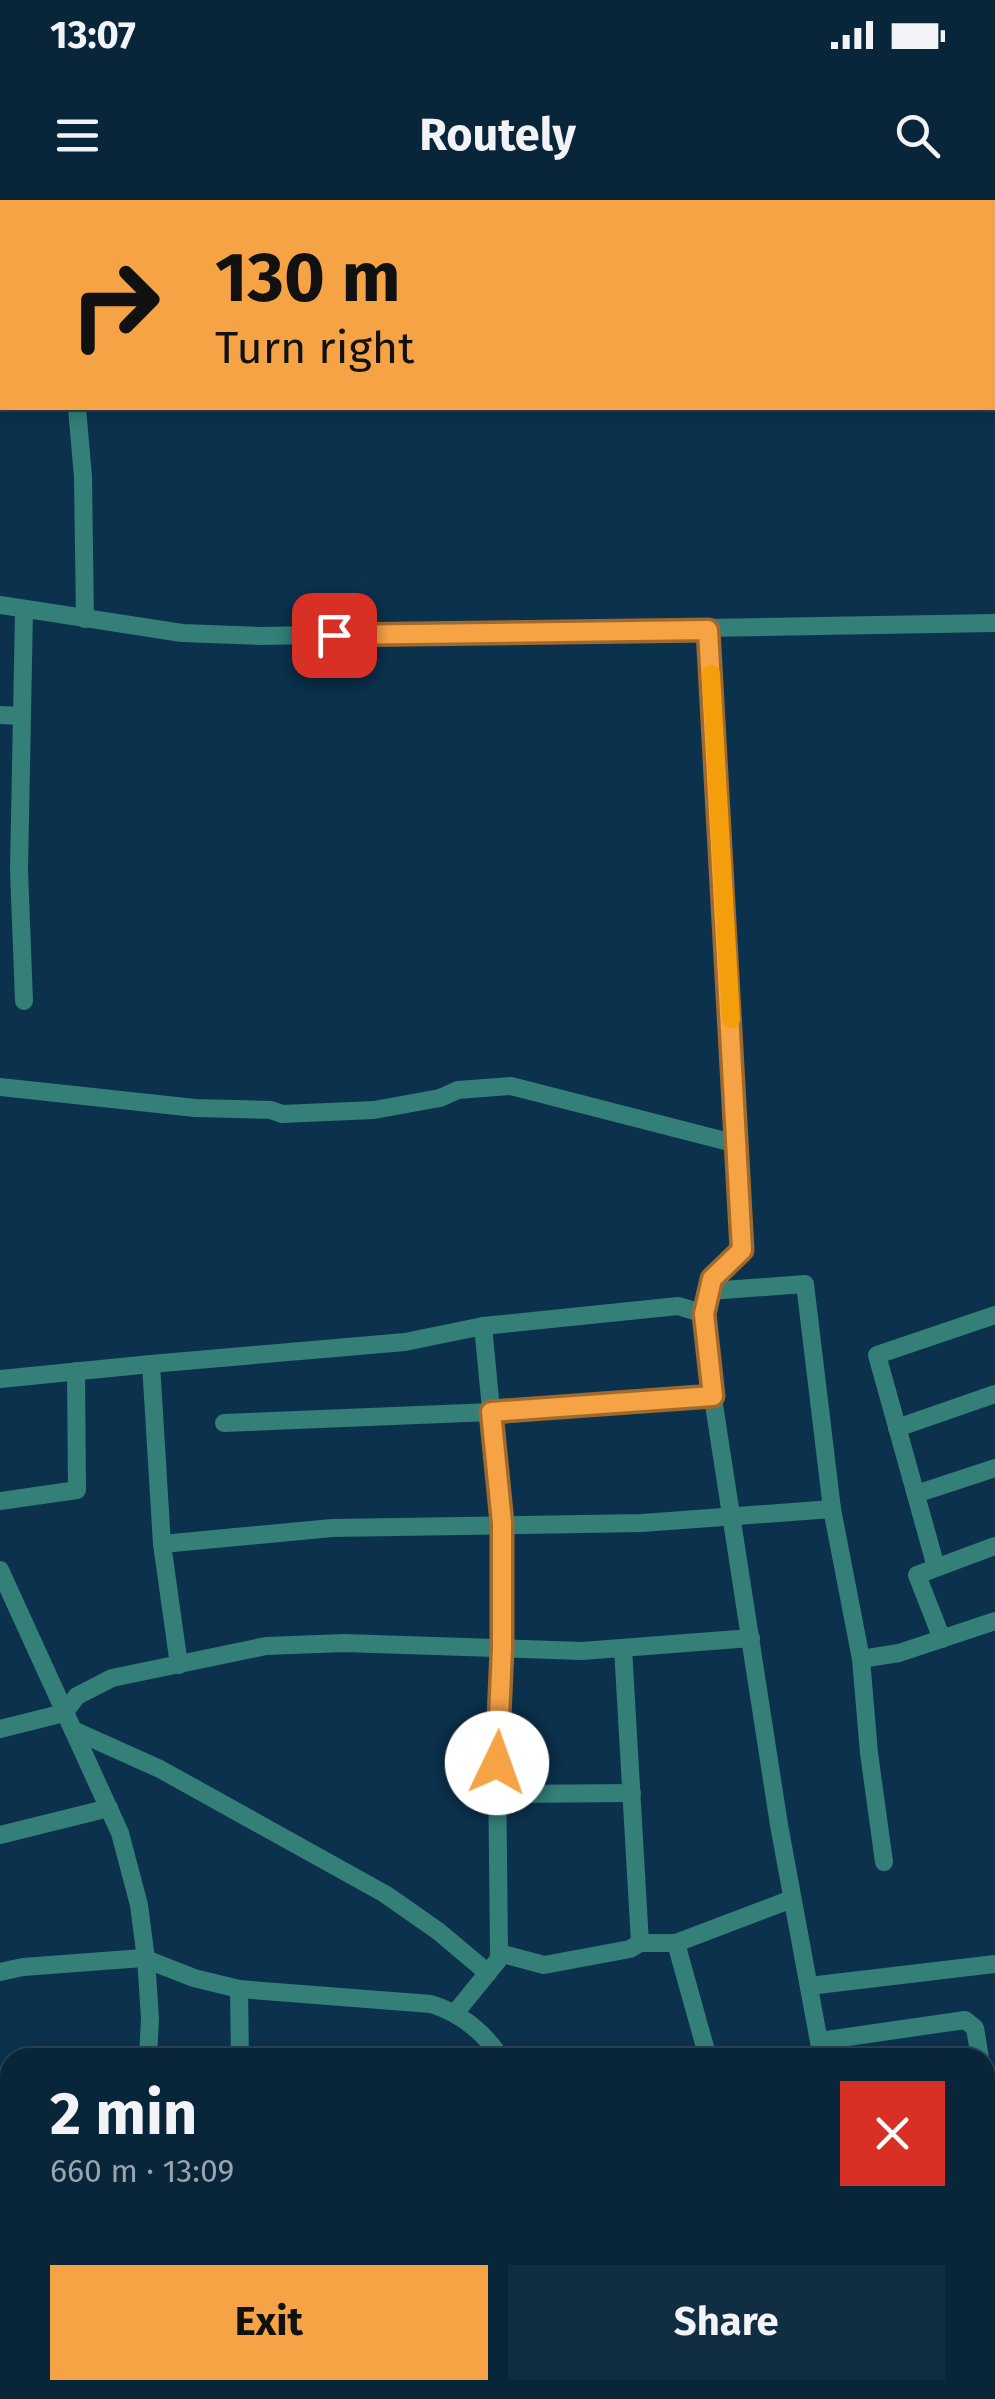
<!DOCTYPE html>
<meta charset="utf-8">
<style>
:root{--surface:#08253a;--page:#112d42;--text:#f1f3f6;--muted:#98a5af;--line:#294254;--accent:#f5a345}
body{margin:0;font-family:"Fira Sans",sans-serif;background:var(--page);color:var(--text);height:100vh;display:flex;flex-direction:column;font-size:38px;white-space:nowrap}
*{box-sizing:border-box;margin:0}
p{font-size:32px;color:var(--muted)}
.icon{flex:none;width:55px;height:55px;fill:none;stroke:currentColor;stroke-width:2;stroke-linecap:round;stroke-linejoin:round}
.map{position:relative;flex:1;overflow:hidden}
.panel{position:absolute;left:0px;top:1848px;width:995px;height:352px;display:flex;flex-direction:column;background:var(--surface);border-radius:30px 30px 0 0;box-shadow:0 5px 15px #0003,0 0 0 2px var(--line)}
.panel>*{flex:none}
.guide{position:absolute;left:0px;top:0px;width:995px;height:210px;box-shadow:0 5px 15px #0003,0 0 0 2px var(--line);background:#f5a345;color:#111;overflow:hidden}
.pin{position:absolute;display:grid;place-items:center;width:85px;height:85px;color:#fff;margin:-42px;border-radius:20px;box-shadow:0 5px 15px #0006}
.me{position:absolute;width:110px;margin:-55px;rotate:3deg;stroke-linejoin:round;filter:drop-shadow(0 0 8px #0008)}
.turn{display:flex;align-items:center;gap:35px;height:210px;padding:0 50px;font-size:45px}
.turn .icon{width:130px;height:130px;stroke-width:2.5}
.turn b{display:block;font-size:70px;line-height:85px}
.round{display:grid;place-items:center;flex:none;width:105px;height:105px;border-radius:0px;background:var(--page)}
.summary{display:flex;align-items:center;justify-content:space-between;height:170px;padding:0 50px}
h1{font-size:60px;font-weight:700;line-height:75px}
.cta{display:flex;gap:20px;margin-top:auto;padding:20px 50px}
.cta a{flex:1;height:115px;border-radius:0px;background:var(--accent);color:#111;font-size:40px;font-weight:700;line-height:115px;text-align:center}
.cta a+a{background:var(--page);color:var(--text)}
.status{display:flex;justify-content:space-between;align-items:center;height:70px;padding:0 50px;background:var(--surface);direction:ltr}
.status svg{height:28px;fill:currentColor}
header{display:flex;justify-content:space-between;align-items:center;height:130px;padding:0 50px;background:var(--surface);font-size:45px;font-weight:700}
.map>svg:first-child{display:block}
</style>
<div class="status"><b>13:07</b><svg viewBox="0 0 49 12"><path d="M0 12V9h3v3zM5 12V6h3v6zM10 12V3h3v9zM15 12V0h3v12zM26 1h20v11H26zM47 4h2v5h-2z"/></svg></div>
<header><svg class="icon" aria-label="menu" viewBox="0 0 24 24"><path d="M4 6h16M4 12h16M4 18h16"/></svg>Routely<svg class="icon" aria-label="search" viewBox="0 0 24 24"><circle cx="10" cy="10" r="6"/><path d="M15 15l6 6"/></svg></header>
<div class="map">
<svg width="995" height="2199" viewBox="0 0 995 2199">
<rect width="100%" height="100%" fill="#0b314d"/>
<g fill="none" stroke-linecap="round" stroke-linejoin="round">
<g stroke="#347f78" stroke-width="18">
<polyline points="77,208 83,277 85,419"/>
<polyline points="0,405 182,433 260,436 995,423"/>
<polyline points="24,411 19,670 24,801"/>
<polyline points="708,430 742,1050 713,1079 705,1114 710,1179 779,1625 822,1858"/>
<polyline points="0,515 21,516"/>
<polyline points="0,887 195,908 271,910 282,914 374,910 440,898 458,890 511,886 737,944"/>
<polyline points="710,1091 805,1084 832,1309 861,1459 899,1453 995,1421"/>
<polyline points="151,1164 405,1142 483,1126 678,1106 705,1114"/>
<polyline points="0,1179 151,1164 162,1344 179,1465"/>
<polyline points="224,1223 491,1212 713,1196"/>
<polyline points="897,1228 995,1194"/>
<polyline points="916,1294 995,1268"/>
<polyline points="0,1301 77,1290 76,1171"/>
<polyline points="162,1344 332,1328 642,1323 832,1309"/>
<polyline points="936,1367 877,1155 995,1115"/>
<polyline points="0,1370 120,1633 139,1705 146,1759 150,1818 148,1858"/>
<polyline points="942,1439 917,1375 995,1346"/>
<polyline points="623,1448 640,1743"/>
<polyline points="861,1459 869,1553 884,1662"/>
<polyline points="0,1529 64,1513 77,1496 112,1478 266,1446 344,1443 582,1451 751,1438"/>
<polyline points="73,1530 160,1569 385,1694 438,1731 488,1773"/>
<polyline points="497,1594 632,1593"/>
<polyline points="0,1635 109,1608"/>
<polyline points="676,1743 708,1858"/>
<polyline points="499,1753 544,1765 630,1749 640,1743 676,1743 792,1699"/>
<path d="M0,1772l23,-5 120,-9 51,20 45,11 192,15c29,9 53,28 70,54"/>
<polyline points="809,1786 995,1764"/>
<polyline points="239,1789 240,1858"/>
<polyline points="456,1812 499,1759 499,1753 497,1563 502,1449 502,1323 483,1126"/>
<polyline points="820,1841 965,1820 975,1828 980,1858"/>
<polyline points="0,1889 2,1889"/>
<polyline points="985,1958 986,1975 995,2009"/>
<polyline points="985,2142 995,2137"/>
<polyline points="985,2178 995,2177"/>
<polyline points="275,2190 276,2199"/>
<polyline points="575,2190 576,2199"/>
<polyline points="755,2190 758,2199"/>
<polyline points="38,2199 43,2190"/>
<polyline points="476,2199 524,2190"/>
<polyline points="890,2199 896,2190"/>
</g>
</g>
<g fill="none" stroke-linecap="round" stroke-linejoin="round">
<g stroke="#9f6a2d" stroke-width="25">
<polyline id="route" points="334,435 708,430 742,1050 712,1079 704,1114 713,1196 491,1212 502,1323 502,1449 497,1563"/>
</g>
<use href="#route" stroke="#f5a345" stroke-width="18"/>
<polyline stroke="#f59e0b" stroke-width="18" points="711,474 731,819"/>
</g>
</svg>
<div class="pin" style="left:334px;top:435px;background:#d93025"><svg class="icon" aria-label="arrive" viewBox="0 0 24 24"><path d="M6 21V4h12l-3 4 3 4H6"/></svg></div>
<svg class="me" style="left:497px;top:1563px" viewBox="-20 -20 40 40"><circle r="19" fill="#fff"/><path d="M0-13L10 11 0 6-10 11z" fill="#f5a345"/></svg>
<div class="guide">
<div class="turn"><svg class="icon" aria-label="right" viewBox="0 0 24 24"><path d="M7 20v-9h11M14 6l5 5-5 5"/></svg><div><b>130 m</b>Turn right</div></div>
</div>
<section class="panel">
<div class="summary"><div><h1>2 min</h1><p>660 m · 13:09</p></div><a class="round" style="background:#d93025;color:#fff"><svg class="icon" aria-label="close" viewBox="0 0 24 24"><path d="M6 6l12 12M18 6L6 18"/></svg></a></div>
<div class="cta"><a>Exit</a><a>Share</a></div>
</section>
</div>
